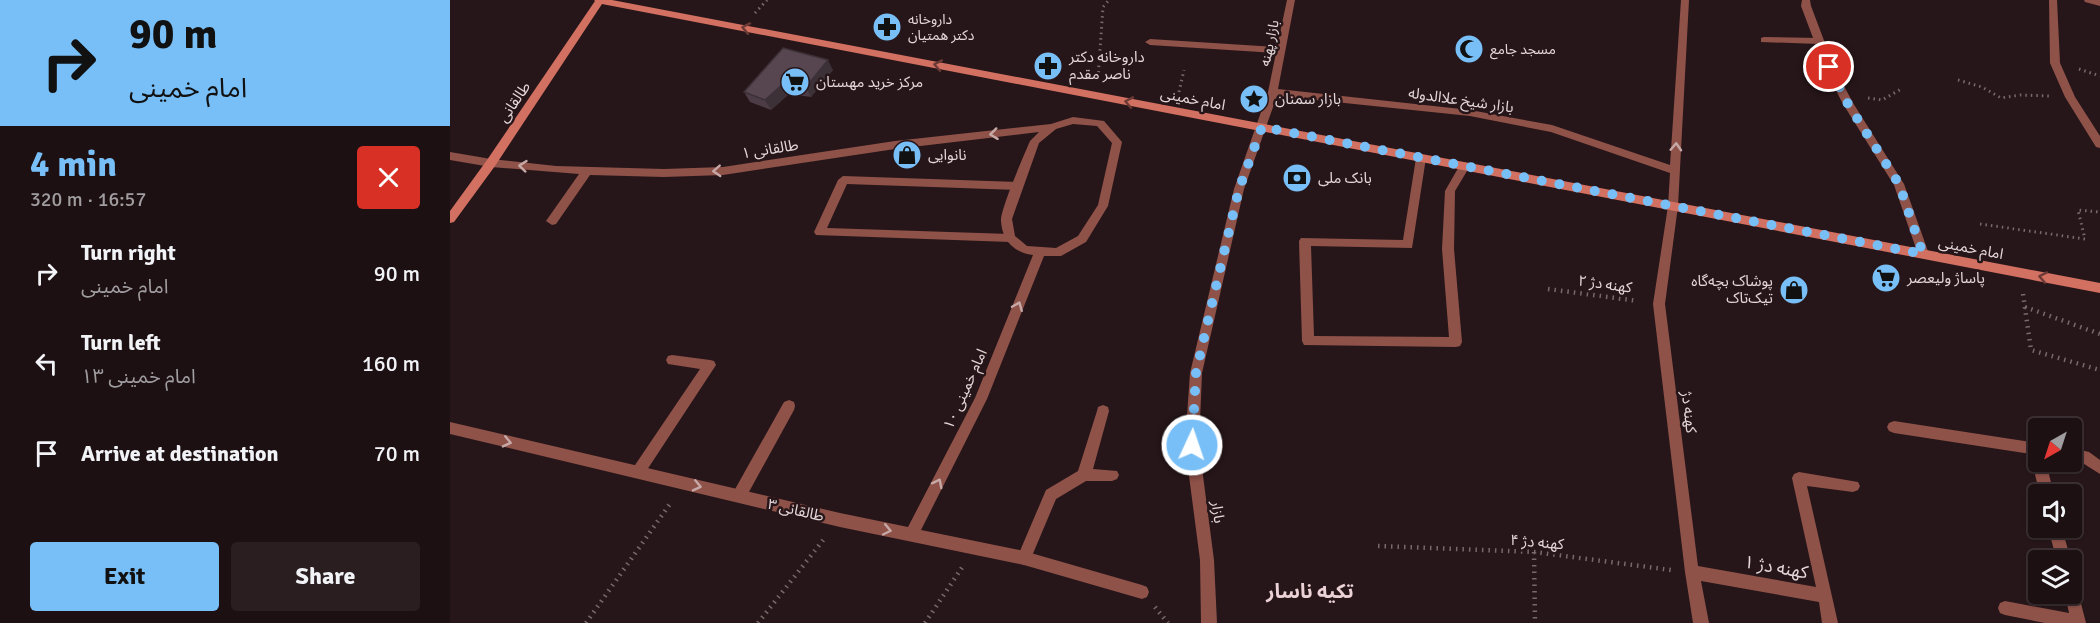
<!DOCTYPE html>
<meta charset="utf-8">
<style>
:root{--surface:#1d1013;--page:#2a1e21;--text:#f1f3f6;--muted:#a09da0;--line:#3b3033;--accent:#78bff7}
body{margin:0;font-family:Signika,"Noto Sans Arabic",sans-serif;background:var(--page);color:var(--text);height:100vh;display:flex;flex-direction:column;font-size:22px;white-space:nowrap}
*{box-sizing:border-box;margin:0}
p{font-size:20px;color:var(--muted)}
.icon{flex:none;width:33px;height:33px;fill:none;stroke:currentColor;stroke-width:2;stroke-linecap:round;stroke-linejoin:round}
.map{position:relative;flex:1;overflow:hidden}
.drawer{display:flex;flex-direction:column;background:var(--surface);width:450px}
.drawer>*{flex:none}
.banner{background:#78bff7;color:#111;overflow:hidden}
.needle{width:39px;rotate:219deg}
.controls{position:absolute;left:1578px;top:418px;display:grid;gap:12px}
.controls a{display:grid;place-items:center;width:54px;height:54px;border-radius:6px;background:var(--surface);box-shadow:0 2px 4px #0004,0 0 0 2px var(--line);font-size:30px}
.pin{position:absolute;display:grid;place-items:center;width:51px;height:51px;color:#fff;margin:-26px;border:3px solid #fff;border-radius:50%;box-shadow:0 2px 6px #0007}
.me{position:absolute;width:66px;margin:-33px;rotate:3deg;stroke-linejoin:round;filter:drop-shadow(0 0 4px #0008)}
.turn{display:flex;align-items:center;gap:21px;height:126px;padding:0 30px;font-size:27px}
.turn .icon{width:78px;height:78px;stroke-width:2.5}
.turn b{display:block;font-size:42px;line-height:51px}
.round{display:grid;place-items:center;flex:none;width:63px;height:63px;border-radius:6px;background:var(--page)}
.summary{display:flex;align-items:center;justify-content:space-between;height:102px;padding:0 30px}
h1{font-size:36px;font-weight:700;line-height:45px;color:var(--accent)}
.cta{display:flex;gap:12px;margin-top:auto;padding:12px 30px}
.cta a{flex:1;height:69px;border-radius:6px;background:var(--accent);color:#111;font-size:24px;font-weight:700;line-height:69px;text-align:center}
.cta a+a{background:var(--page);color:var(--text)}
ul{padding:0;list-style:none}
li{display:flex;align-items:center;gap:18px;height:90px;padding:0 30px}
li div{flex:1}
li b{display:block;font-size:22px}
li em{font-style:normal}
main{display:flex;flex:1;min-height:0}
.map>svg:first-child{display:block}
</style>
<main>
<section class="drawer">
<div class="banner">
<div class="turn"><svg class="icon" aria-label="right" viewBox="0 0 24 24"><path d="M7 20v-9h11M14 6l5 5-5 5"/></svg><div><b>90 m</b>امام خمینی</div></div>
</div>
<div class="summary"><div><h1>4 min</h1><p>320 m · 16:57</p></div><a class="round" style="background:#d93025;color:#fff"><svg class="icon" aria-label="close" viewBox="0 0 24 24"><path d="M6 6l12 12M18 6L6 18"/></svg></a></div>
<ul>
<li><svg class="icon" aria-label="right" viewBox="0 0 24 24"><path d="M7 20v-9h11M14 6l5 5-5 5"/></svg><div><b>Turn right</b><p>امام خمینی</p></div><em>90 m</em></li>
<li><svg class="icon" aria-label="left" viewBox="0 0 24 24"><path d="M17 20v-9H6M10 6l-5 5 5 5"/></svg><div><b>Turn left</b><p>امام خمینی ۱۳</p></div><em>160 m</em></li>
<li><svg class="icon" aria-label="arrive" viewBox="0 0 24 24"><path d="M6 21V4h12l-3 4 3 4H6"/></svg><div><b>Arrive at destination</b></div><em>70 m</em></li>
</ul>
<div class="cta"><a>Exit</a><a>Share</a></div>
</section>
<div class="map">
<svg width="1650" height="623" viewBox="0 0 1650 623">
<rect width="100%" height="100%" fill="#271619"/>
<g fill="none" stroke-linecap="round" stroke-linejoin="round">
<g stroke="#78696b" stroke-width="3" stroke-dasharray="1.5 4" stroke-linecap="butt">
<polyline points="305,13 317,0"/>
<polyline points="1629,69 1650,76"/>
<polyline points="648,78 653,7 659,0"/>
<polyline points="1508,80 1532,87 1551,98 1570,95 1599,96"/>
<polyline points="729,92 734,70"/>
<polyline points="1418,98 1432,100 1453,88"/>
<polyline points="1530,224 1635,239 1628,210 1650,212"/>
</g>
<g stroke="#78696b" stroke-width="4.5" stroke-dasharray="1.5 5" stroke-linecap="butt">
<polyline points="1098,289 1188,301"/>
<polyline points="1573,294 1581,350 1650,370"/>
<polyline points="1575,307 1650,334"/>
<polyline points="928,546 1084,552 1221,570"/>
<polyline points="1084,552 1085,623"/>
<polyline points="705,607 718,623"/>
<polyline points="136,623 222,501"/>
<polyline points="308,623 374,539"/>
<polyline points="475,623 513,566"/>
</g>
<g fill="#8f5249" fill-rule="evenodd">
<polygon points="1634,0 1650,0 1650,6 1635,2"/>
<polygon points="1314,37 1369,38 1374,41 1369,44 1311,42 1311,38"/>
<polygon points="393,176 568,182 573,186 568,190 397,184 377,228 560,234 566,238 560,242 366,235 364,232 388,180"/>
<polygon points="222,355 260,360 264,361 266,365 193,476 188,478 183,476 181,472 183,468 250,369 218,364 216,360 218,356"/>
<polygon points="339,400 344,402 345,406 344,410 294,501 289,502 284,501 282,496 284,491 334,402"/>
<polygon points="653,405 658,407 659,411 643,469 667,471 669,475 667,479 662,481 636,481 606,499 579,563 574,565 569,563 567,558 596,490 628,471 647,411 648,407"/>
</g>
<g fill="#8f5249" fill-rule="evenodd">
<polygon points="837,0 845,0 828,89 1020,110 1102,125 1220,165 1231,0 1239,0 1228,206 1215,304 1248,566 1366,587 1342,478 1344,474 1349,472 1408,482 1410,486 1408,490 1403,492 1357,486 1388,623 1372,623 1369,602 1251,581 1259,623 1243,623 1235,572 1203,304 1218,206 1220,173 1101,132 1020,116 827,96 794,189 752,373 749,445 764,560 767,623 751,623 750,560 735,445 740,373 784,189 818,92 826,53 700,45 695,42 700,39 827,47"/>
<polygon points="1352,0 1360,0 1361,6 1384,67 1403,103 1454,184 1479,254 1477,257 1469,257 1444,185 1393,104 1374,67 1351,6"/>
<polygon points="1599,0 1607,0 1610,63 1625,97 1650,136 1650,148 1646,147 1615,97 1600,63"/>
<path d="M623,117l31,4 18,21 -14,64 -22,36 -25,14h-17l-57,143 -66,131 103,21 118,34 5,2 2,5 -2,5 -5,2 -118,-34 -184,-38 -390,-93v-12l390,91 68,14 67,-129 58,-143c-19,-2 -31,-15 -32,-34 -1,-11 23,-66 29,-80l9,-9 -144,17 -172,26 -59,2 -74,-2 -34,49 -4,1 -6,-4 33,-47 -88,-7 -41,-7v-8l41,7 65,7 108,3 59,-2 172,-26 156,-17zM623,124l24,2 15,17 -14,62 -20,31 -22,12 -29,-2 -12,-10 -3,-17 27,-76 17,-14z"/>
<polygon points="971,154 976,158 962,248 861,246 864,336 999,337 992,249 995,191 1011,163 1015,162 1020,166 1005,191 1004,249 1012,342 1010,346 1006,347 854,345 852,341 849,241 851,238 953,240 966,158"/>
<polygon points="1444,421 1588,443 1588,455 1444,433 1439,431 1437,427 1439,423"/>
<polygon points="1622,448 1639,452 1650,460 1650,474 1631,462 1622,460"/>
<polygon points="1588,456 1588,462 1596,462 1604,495 1590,495 1582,462 1584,458"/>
<polygon points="1598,528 1612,528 1621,561 1607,561"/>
<polygon points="1622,586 1627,588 1636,623 1595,623 1555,615 1550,613 1548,608 1550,603 1555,601 1619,613 1615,594 1622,594"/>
</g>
<polygon fill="#d27061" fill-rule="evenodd" points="144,0 162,0 1650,283 1650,293 152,4 45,166 4,222 0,223 0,211 37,160 145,1"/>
</g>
<polygon fill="#4b3c45" points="383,70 361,97 339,94 321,110 300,102 294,92"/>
<g fill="#3d3138">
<polygon points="378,60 383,70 361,97 356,87"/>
<polygon points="333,84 339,94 321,110 315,100"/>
</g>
<polygon fill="#574650" stroke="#3d3138" stroke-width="1.5" points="333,48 378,60 356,87 333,84 315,100 294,92"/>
<defs><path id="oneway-chevron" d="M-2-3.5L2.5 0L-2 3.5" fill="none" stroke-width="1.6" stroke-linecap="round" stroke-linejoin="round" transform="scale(1.5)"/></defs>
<g stroke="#6b3a36">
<use href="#oneway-chevron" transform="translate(296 28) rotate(-169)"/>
<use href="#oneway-chevron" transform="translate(488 65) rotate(-169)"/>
<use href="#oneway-chevron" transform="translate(679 102) rotate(-169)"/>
<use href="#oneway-chevron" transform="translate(1593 277) rotate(-169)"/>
</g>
<g stroke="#c6a8a7">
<use href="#oneway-chevron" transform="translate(544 134) rotate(173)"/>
<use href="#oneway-chevron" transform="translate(1226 147) rotate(-87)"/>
<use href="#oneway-chevron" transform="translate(73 166) rotate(-174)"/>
<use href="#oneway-chevron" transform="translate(267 171) rotate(177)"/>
<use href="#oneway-chevron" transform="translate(568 306) rotate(-68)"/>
<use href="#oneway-chevron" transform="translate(57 442) rotate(13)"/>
<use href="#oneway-chevron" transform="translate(488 483) rotate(-63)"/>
<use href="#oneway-chevron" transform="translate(247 486) rotate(13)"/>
<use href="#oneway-chevron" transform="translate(437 530) rotate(12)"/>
</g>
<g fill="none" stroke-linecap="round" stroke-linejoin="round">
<polyline stroke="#78bff7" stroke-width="10" stroke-dasharray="0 18" points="742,445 746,373 759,316 789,189 812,127 1473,254 1449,184 1398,104 1379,67"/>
</g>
<defs>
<g id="pharmacy-disc" transform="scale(1.5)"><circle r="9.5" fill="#78bff7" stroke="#271619"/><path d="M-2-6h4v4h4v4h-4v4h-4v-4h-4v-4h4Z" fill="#111"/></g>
<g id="mosque-disc" transform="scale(1.5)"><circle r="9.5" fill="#78bff7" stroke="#271619"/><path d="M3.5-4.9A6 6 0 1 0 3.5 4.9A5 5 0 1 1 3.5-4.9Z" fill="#111"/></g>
<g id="supermarket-disc" transform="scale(1.5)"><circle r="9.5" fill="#78bff7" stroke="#271619"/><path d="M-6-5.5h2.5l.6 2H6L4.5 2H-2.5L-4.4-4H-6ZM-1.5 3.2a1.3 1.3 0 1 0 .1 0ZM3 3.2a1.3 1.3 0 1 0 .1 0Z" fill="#111"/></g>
<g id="sight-disc" transform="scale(1.5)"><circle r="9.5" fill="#78bff7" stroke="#271619"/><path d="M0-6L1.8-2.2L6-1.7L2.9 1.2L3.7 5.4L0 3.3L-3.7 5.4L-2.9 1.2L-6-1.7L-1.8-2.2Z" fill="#111"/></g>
<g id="shop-disc" transform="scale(1.5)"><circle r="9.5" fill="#78bff7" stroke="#271619"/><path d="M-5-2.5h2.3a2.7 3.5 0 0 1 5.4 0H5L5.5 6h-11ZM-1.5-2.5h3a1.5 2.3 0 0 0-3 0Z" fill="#111"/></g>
<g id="bank-disc" transform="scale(1.5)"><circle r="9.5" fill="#78bff7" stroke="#271619"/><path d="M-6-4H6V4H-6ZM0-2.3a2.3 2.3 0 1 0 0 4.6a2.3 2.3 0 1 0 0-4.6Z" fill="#111"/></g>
</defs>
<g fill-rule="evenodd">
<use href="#pharmacy-disc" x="437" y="27"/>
<use href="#mosque-disc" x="1019" y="49"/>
<use href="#pharmacy-disc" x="598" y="66"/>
<use href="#supermarket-disc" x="345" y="82"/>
<use href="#sight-disc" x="804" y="99"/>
<use href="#shop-disc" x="457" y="155"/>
<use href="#bank-disc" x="847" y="178"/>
<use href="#supermarket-disc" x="1436" y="278"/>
<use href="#shop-disc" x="1344" y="290"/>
</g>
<g text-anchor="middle" stroke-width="5" stroke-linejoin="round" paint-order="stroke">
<g font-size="14" fill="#e4d7d9" stroke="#271619" text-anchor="start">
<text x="458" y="24">داروخانه<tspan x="458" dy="16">دکتر همتیان</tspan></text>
<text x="1040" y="54">مسجد جامع</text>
</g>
<g font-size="14" fill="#e4d7d9" stroke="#271619">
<text transform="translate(819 43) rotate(-78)" y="5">بازار پهنه</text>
</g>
<g font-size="15" fill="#e4d7d9" stroke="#271619" text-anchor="start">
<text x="619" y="62">داروخانه دکتر<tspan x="619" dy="17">ناصر مقدم</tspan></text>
<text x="366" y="87">مرکز خرید مهستان</text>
<text x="825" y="104">بازار سمنان</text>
<text x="478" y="160">نانوایی</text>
<text x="868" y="183">بانک ملی</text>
<text x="1457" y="283">پاساژ ولیعصر</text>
<text x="1323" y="286" text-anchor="end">پوشاک بچه‌گاه<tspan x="1323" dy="17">تیک‌تاک</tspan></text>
</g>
<g font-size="15" fill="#e4d7d9" stroke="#271619">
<text transform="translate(743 99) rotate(11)" y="5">امام خمینی</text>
<text transform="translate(1011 100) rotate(8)" y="5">بازار شیخ علاالدوله</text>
<text transform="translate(64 102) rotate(-56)" y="5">طالقانی</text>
<text transform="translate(320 149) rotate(-9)" y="5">طالقانی ۱</text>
<text transform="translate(1521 248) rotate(11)" y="5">امام خمینی</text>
<text transform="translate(1155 284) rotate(8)" y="5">کهنه دژ ۲</text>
<text transform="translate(515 389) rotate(-66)" y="5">امام خمینی ۱۰</text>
<text transform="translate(1239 412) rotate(83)" y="5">کهنه دژ</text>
<text transform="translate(346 510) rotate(13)" y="5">طالقانی ۳</text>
<text transform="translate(768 512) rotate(83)" y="5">بازار</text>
<text transform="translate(1087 542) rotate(5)" y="5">کهنه دژ ۴</text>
</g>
<g font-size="18" fill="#e4d7d9" stroke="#271619">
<text transform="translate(1326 567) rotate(10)" y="6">کهنه دژ ۱</text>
</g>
<g font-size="20" font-weight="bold" fill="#ebd2d6" stroke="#271619">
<text x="860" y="598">تکیه ناسار</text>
</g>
</g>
</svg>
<div class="controls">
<a><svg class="needle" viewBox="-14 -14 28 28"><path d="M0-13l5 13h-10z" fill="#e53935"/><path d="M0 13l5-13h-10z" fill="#a09da0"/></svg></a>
<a><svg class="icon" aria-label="sound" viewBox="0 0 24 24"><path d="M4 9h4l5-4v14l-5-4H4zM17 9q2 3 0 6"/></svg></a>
<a><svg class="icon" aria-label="layers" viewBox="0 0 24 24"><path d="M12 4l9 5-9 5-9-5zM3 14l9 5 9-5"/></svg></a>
</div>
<div class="pin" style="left:1379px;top:67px;background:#d93025"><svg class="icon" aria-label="arrive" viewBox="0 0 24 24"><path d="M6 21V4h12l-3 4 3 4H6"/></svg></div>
<svg class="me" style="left:742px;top:445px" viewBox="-20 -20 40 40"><circle r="17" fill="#78bff7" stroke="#fff" stroke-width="3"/><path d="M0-11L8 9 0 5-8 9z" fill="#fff"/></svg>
</div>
</main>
